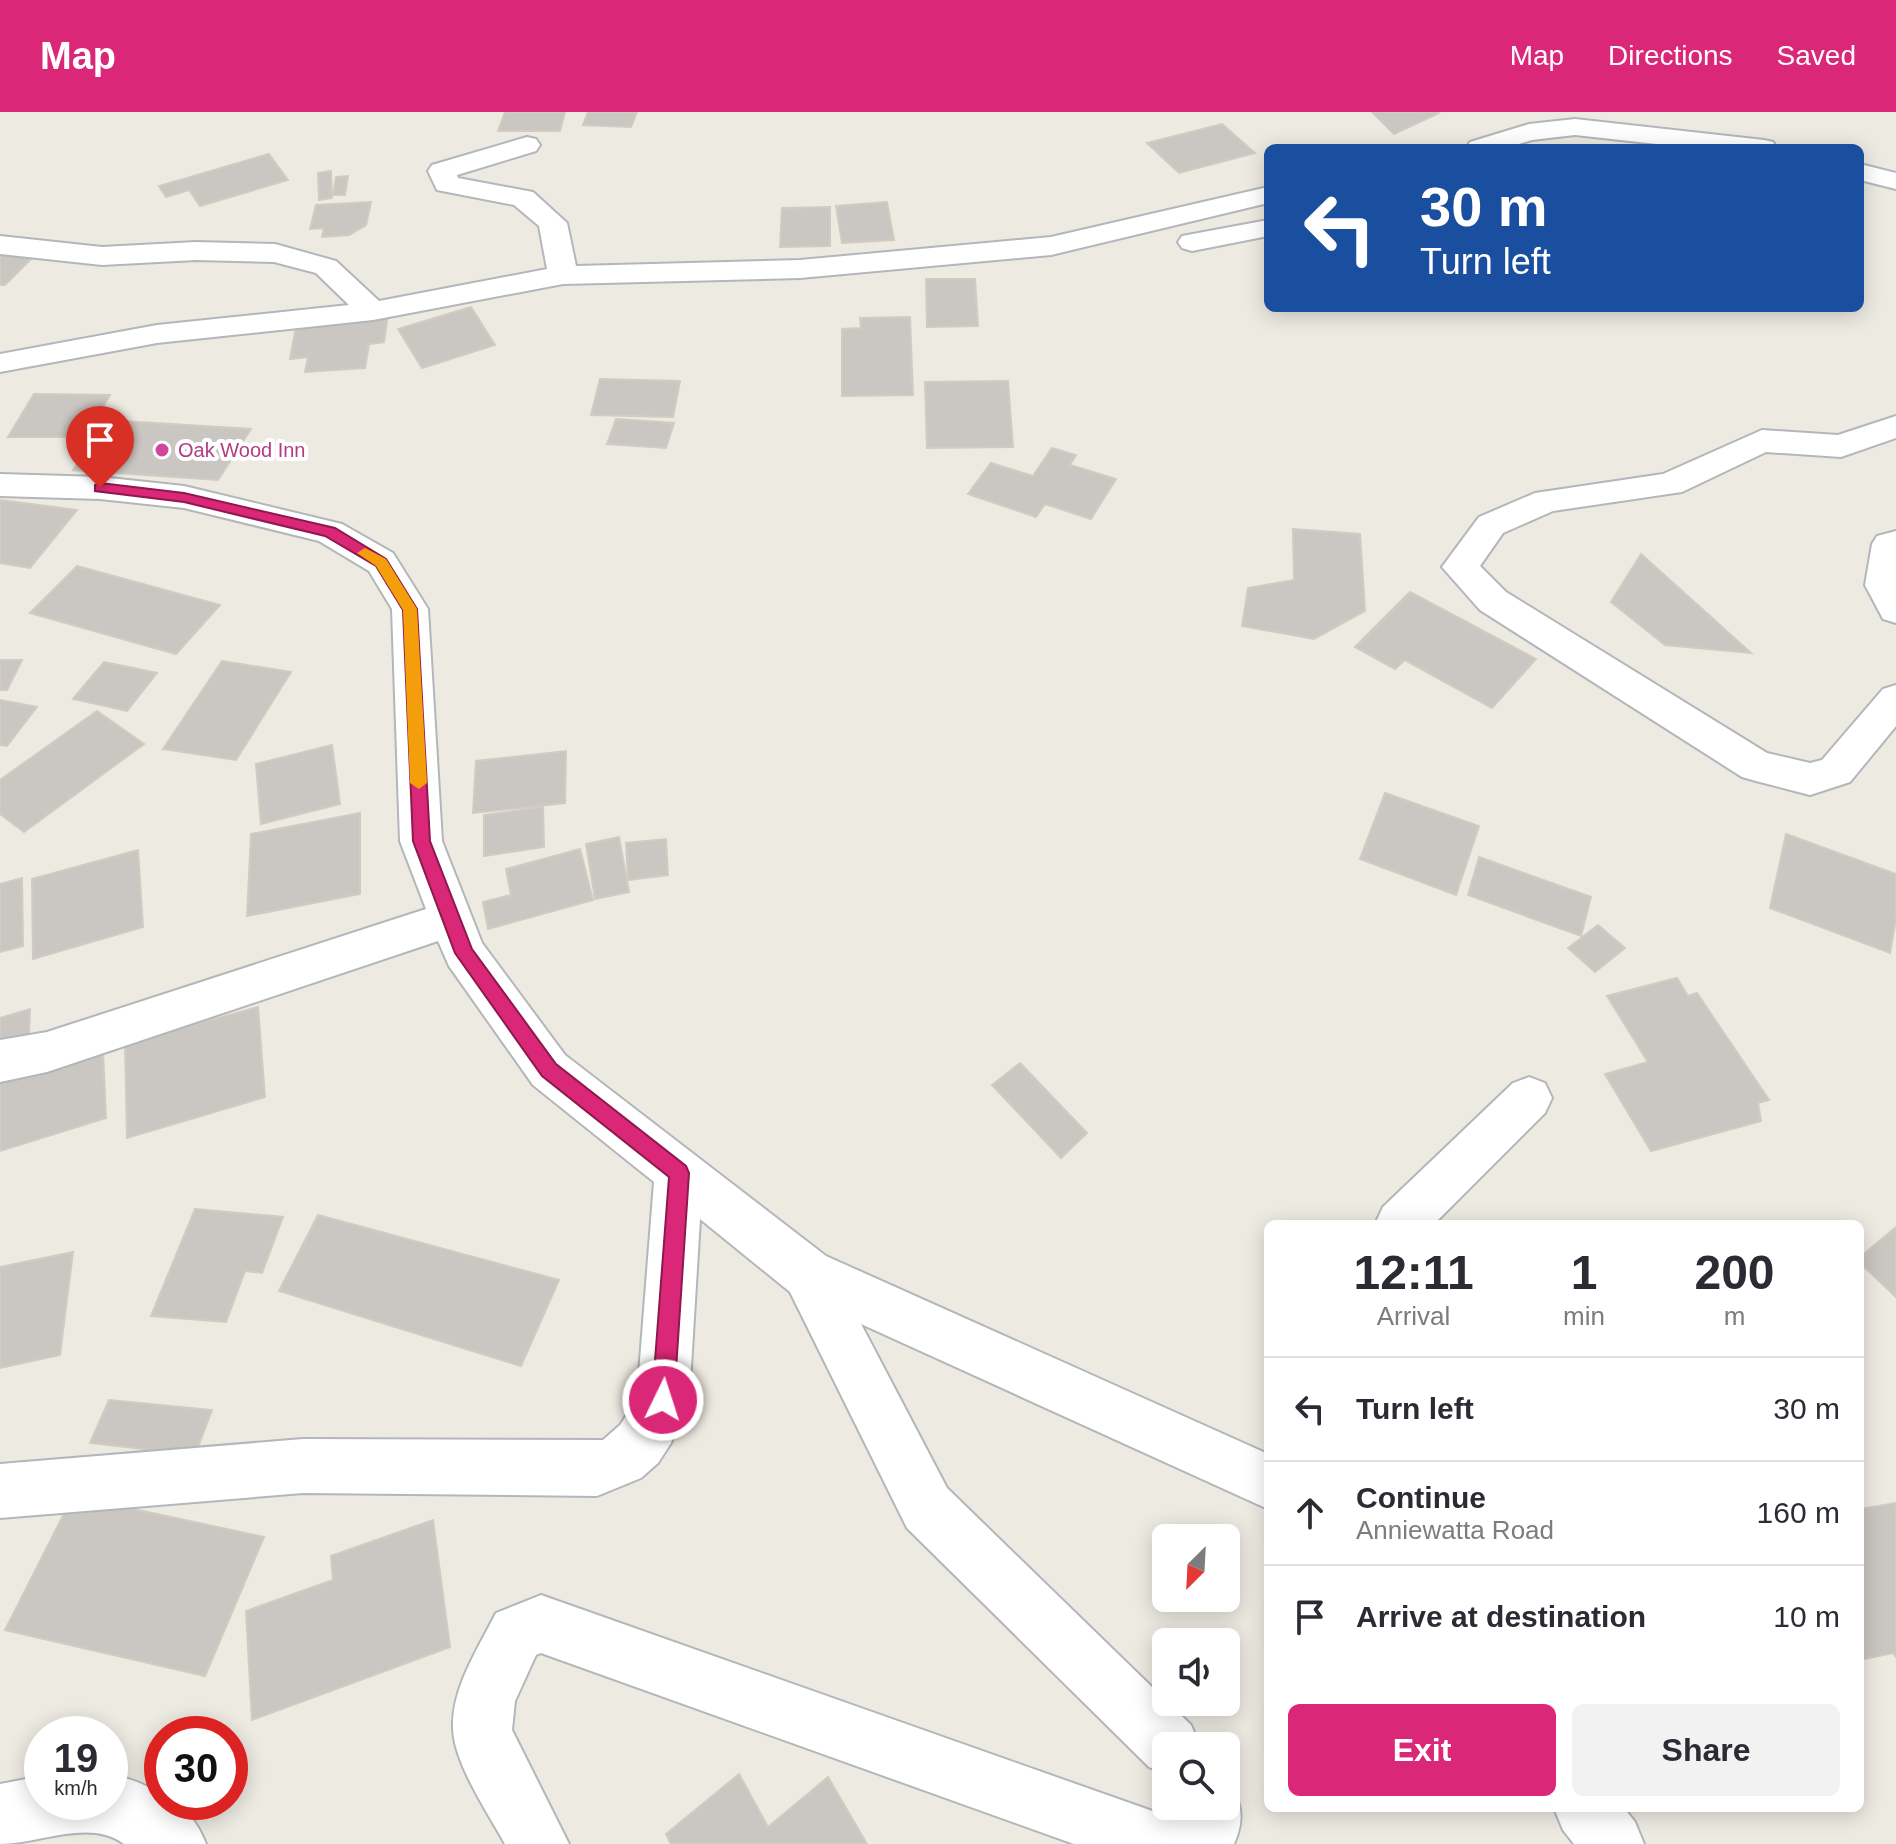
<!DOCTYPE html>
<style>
:root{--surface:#fff;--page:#f2f2f3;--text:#2b2b33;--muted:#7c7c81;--line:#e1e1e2;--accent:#db2777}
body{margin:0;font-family:Helvetica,sans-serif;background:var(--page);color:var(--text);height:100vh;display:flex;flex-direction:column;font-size:30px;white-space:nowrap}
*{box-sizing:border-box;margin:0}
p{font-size:26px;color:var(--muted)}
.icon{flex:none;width:44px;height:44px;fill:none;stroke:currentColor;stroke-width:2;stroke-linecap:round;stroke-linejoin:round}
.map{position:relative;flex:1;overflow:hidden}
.sheet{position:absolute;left:1264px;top:1108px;width:600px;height:592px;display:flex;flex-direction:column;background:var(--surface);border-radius:12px;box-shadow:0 4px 20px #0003}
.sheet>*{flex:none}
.top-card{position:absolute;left:1264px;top:32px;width:600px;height:168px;border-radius:12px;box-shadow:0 4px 20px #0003;background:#1a4fa0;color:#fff;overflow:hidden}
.needle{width:52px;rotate:204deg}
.fabs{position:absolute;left:1152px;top:1412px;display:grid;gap:16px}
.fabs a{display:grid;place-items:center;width:88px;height:88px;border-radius:12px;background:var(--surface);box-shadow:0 4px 20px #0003;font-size:40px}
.speed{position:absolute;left:24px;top:1604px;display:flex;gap:16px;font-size:40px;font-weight:700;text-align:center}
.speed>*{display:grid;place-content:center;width:104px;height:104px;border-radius:50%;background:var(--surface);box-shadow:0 4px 20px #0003;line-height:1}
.speed small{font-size:20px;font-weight:400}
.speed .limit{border:12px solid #d22;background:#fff;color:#111}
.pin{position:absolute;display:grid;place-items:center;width:68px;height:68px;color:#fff;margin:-82px -34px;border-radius:50% 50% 50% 0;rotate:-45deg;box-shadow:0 0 8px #0007}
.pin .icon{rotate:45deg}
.me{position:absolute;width:88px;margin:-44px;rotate:4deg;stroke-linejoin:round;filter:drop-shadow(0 0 6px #0008)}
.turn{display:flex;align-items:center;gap:28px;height:168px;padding:0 24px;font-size:36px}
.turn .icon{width:104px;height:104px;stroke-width:2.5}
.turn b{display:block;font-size:56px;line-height:68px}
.eta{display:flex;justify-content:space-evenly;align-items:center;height:136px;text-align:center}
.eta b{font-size:48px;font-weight:700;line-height:56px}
.button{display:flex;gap:16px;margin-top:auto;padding:16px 24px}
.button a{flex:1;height:92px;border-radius:12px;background:var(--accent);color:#fff;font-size:32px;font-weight:700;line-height:92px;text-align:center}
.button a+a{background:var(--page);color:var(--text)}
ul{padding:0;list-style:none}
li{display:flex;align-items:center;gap:24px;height:104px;padding:0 24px;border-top:2px solid var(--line)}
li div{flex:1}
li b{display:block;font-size:30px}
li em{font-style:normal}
header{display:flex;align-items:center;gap:48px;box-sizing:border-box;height:112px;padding:0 40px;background:var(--accent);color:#fff}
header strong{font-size:38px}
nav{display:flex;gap:44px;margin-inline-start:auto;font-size:28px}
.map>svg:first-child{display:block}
</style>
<header>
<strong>Map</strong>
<nav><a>Map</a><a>Directions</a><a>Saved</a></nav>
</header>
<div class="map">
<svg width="1896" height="1732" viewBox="0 0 1896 1732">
<rect width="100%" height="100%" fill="#edeae2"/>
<g fill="#cac7c2" stroke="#d2cbc1" stroke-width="2">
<polygon points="505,0 565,0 560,19 498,19"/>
<polygon points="588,0 637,0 631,15 583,13"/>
<polygon points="1372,0 1438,0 1439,1 1394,22"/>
<polygon points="1222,12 1255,41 1179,61 1147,31"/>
<polygon points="269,42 288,68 200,94 189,78 166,85 159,74"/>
<polygon points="331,59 332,86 319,88 318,61"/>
<polygon points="348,64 345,83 333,83 336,65"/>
<polygon points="371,90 366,113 349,123 322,125 324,116 310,117 316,93"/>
<polygon points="887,90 894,128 842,131 836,94"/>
<polygon points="830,95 830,134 780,135 782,96"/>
<polygon points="0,135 39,139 5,173 0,173"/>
<polygon points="926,167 975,167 978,214 927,215"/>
<polygon points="471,195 495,233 422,256 398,217"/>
<polygon points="388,202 384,230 369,232 365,256 305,260 308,245 290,247 297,209"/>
<polygon points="910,205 913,283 842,284 842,217 861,216 860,206"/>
<polygon points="600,267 680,269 673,305 591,303"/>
<polygon points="1008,269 1013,335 927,336 925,270"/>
<polygon points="34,282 110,283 85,325 8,325"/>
<polygon points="616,307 674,311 666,336 607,332"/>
<polygon points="105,308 251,317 218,368 73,358"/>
<polygon points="1052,336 1076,343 1070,353 1116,367 1091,407 1045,392 1036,405 968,382 991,351 1033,364"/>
<polygon points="0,388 77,398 30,456 0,451"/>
<polygon points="1293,417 1360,422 1365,499 1314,527 1242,514 1248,476 1294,468"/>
<polygon points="1641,442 1751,541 1665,533 1611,490"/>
<polygon points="77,454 220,493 176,542 30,501"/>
<polygon points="1410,480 1536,547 1492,596 1405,548 1395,557 1355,535"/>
<polygon points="0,548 22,548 7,578 0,578"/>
<polygon points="222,549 291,560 236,648 163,637"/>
<polygon points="104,550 157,561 127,599 73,587"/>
<polygon points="0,588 37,595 7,634 0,633"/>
<polygon points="97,599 144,632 24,720 0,702 0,668"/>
<polygon points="332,633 340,692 261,712 256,652"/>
<polygon points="566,639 565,691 473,701 476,649"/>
<polygon points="1385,681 1479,714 1456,783 1360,747"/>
<polygon points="543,695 544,735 484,744 484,703"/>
<polygon points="360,701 360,782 247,804 251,722"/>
<polygon points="1786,722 1896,762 1896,807 1890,841 1770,796"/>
<polygon points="619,725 629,780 595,787 586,732"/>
<polygon points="666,727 668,763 628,768 626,731"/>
<polygon points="580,737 593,788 488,817 483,790 511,783 506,757"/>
<polygon points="138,738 143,815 33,847 32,767"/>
<polygon points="1479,745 1591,785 1581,824 1468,783"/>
<polygon points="22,766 23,834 0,840 0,772"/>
<polygon points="1598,813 1625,836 1595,860 1568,836"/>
<polygon points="1677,866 1688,884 1697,881 1769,988 1758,991 1761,1009 1651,1039 1605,962 1648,950 1607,884"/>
<polygon points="258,895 265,985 127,1026 125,932"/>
<polygon points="30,897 29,922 0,930 0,906"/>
<polygon points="103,939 106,1006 0,1039 0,970"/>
<polygon points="1020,951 1087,1021 1061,1046 992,973"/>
<polygon points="195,1097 283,1105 262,1161 245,1159 226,1210 151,1204"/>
<polygon points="318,1103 559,1168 521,1254 279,1179"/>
<polygon points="1896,1115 1896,1185 1860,1151 1860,1145"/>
<polygon points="73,1140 60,1243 0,1256 0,1155"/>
<polygon points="109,1288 212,1298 195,1343 90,1331"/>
<polygon points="73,1384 264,1425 205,1564 5,1518"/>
<polygon points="1896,1391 1896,1545 1893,1541 1860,1548 1860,1397"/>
<polygon points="433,1408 450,1535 252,1608 246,1499 333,1468 331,1444"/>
<polygon points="739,1662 768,1715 828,1665 867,1732 671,1732 666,1722"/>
</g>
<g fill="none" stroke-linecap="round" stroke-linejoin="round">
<g stroke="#b3b6ba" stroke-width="4">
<g id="minor">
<polygon points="1575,7 1764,28 1773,30 1777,36 1693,36 1575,23 1532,28 1506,36 1466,36 1470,30 1529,12"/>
<polygon points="527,25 536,27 540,33 536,39 457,63 458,66 533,80 567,111 576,154 800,148 1051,125 1268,75 1268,91 1051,143 800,166 563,172 373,208 157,231 0,260 0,242 157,213 349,193 316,161 274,150 196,148 102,153 0,142 0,124 102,135 196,130 275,132 336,149 379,189 547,157 539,114 514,93 437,78 428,59 432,53"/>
<polygon points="1860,52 1896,61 1896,77 1860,68"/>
<polygon points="1268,108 1268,124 1192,139 1182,136 1178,130 1182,124"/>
<polygon points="1896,304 1896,326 1841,345 1766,340 1682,380 1553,399 1503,421 1480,454 1506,480 1767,641 1810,651 1822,648 1883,577 1896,573 1896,614 1850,670 1810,683 1756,669 1742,665 1480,498 1442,455 1479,405 1535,381 1663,362 1762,318 1838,323"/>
<polygon points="0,362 100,365 184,374 342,412 393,441 428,497 442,729 482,831 565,943 826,1144 1268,1342 1268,1397 861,1212 947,1376 1191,1613 1200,1634 1166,1634 1166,1662 1149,1655 907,1416 790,1180 700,1107 689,1288 671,1331 658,1351 641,1366 597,1384 303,1381 0,1406 0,1352 303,1327 603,1328 620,1313 637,1287 654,1070 533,973 449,854 438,829 47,960 0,970 0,928 47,920 426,797 400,729 392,497 369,459 319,429 184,396 100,387 0,384"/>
<polygon points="1896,419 1896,511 1883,507 1865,473 1872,432 1877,424"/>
<polygon points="1529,965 1545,971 1552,986 1545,1001 1434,1112 1375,1112 1383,1095 1513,971"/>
<path d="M541,1483l634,224 5,-6 -1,-7h47v-24l6,2c10,24 12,36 2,60h-160l-533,-191 -5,2 -21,46 -3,29 57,114h-64c-17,-31 -52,-82 -52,-117 -1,-40 26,-80 43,-114z"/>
<path d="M110,1663c20,3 36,9 52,21v6c23,0 37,24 44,42h-82c-34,-26 -86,0 -124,0v-60l42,-8v26h68z"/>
<polygon points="1554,1696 1624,1696 1635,1710 1644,1732 1574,1732 1563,1718"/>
</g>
</g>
<use href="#minor" fill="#fff" fill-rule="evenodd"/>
</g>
<polygon fill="#db2777" stroke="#8e194d" stroke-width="2" points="100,371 184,381 335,416 386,447 417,497 430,729 472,837 556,952 686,1054 689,1061 674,1288 670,1295 663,1299 655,1295 652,1288 669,1065 542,964 455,841 413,729 403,498 376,454 325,424 184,390 95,379 95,373"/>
<polygon fill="#f59e0b" points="365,436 386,447 417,497 427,671 419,677 410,671 403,498 376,454 357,441"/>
<circle fill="#d1479c" stroke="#fff" stroke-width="3" cx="162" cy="338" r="8"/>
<g text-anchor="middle" stroke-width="8" stroke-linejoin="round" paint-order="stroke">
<g font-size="20" fill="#b23c85" stroke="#fff" text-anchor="start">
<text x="178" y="345">Oak Wood Inn</text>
</g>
</g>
</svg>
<div class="fabs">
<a><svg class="needle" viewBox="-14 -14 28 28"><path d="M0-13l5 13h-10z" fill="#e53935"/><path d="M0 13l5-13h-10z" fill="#7c7c81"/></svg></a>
<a><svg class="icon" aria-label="sound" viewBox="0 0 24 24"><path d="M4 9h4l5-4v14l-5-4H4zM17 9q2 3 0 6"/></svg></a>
<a><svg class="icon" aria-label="search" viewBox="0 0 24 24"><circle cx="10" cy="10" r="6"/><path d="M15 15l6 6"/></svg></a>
</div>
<div class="speed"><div>19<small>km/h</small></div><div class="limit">30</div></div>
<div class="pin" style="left:100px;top:376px;background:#d93025"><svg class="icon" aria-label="arrive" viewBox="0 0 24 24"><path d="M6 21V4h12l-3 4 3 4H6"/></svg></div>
<svg class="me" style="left:663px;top:1288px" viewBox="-20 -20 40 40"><circle r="17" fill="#db2777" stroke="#fff" stroke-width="3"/><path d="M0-11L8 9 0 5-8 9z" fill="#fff"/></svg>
<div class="top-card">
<div class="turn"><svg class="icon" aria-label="left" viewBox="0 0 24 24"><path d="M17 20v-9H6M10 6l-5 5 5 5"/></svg><div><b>30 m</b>Turn left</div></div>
</div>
<section class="sheet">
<div class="eta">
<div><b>12:11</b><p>Arrival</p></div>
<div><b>1</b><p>min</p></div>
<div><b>200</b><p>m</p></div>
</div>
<ul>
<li><svg class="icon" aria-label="left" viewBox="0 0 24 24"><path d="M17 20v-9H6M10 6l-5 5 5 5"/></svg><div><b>Turn left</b></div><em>30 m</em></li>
<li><svg class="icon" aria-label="ahead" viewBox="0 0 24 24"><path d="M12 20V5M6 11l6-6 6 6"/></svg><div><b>Continue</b><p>Anniewatta Road</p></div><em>160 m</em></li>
<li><svg class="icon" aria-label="arrive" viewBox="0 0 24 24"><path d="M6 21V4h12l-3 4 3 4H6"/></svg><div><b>Arrive at destination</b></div><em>10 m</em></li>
</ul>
<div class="button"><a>Exit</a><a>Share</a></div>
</section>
</div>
